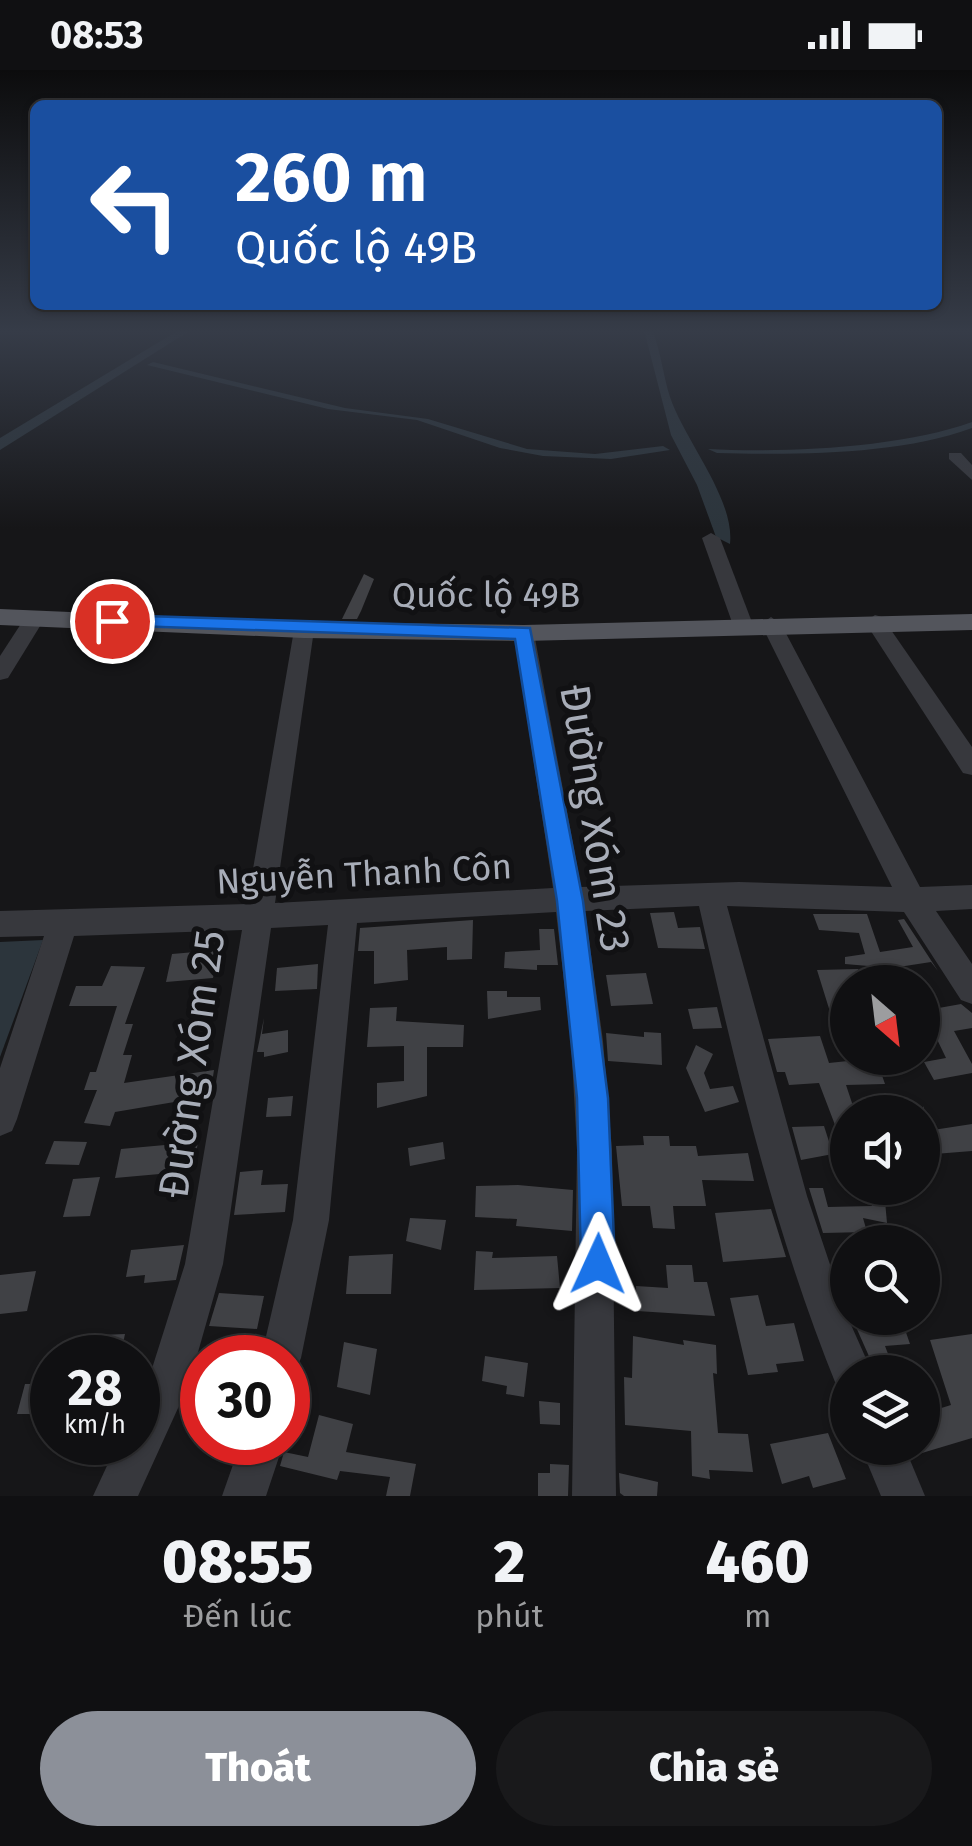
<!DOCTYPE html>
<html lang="vi">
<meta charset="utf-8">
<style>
:root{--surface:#101012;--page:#19191b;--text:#f1f3f6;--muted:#9c9d9f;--line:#303032;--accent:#8c9099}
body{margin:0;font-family:"Fira Sans",sans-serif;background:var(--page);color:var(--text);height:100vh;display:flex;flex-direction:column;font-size:38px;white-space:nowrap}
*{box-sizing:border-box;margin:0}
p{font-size:32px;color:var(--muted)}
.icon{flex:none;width:55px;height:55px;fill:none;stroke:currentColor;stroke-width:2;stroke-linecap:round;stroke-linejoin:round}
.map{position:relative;height:1426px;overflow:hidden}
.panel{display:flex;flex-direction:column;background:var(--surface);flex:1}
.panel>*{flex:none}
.guide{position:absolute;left:30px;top:30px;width:912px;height:210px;border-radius:15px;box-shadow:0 2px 8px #0004,0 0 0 2px var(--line);background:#1a4fa0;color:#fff;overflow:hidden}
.needle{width:65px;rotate:152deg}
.tools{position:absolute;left:830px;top:895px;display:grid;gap:20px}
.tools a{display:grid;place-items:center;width:110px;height:110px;border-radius:50%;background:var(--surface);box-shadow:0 2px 8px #0004,0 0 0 2px var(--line);font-size:50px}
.speed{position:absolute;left:30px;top:1265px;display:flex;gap:20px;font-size:50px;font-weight:700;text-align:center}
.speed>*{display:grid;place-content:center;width:130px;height:130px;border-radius:50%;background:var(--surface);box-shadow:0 2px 8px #0004,0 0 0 2px var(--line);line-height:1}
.speed small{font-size:25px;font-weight:400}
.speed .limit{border:15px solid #d22;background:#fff;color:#111}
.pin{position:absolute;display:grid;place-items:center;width:85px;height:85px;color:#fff;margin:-42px;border:5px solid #fff;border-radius:50%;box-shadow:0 2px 10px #0007}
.me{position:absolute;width:110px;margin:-55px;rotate:1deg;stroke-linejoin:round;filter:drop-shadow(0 0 8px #0008)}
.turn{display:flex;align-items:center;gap:35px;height:210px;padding:0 40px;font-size:45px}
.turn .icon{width:130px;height:130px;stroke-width:2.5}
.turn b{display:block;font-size:70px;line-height:85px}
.eta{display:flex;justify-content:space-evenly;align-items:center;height:170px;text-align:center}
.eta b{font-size:60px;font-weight:800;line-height:70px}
.action{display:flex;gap:20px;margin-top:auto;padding:20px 40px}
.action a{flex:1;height:115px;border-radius:60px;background:var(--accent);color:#fff;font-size:40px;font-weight:800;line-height:115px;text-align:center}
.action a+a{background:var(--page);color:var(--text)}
.status{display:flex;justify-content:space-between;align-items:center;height:70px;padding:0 50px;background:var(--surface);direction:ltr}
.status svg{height:28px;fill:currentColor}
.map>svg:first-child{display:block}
</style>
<div class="status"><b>08:53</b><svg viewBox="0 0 49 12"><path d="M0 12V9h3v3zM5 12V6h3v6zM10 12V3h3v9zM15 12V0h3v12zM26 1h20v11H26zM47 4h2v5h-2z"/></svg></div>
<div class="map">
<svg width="972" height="1426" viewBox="0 0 972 1426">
<rect width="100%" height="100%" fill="#161618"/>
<g fill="#2c353c">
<polygon points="179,260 191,260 0,380 0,368"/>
<path d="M644,260h8c9,21 11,45 18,67 15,44 65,102 60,147l-14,-7 -19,-52 -26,-50z"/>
<polygon points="153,292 345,338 428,349 527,379 595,384 663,376 670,380 611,389 543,386 500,378 417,350 328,339 147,295"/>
<path d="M972,352v6c-73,27 -176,27 -255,25l-9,-4c77,4 192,-1 264,-27z"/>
<polygon points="43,870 0,987 0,872"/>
</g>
<g fill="#404145">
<polygon points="364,504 374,509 361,541 357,549 342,549"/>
<polygon points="674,842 678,858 700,857 705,879 658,878 650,843"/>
<polygon points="813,844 867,844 880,882 913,877 898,850 904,849 938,901 931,892 892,898 845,894 845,887 865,884 859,863 819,860"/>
<polygon points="473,850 472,889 447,890 447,877 407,880 408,910 374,914 374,881 358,881 360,858"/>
<polygon points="539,859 554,859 558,895 537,895 537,900 504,898 505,882 540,880"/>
<polygon points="218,880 213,908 166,912 172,884"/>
<polygon points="318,894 317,919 275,921 277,898"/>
<polygon points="111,896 145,897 125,954 133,954 123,985 132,985 124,1013 214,1000 210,1026 115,1042 110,1056 84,1053 97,1020 84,1020 90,1002 96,1002 117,936 69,936 76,916 102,916"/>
<polygon points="858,899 863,912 848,912 848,961 836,961 817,900"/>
<polygon points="646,903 653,934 611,936 606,905"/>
<polygon points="487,921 507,921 507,927 540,927 541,940 488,949"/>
<polygon points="961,934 972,943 972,958 954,961 972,994 972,1003 934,1010 924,992 946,988 934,963 922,963 922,941"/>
<polygon points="397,937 396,951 464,955 463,977 427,977 427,1026 377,1038 377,1013 404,1011 404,976 367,977 370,938"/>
<polygon points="717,937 722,958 693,959 688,939"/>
<polygon points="264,948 262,964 288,960 288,982 264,987 264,982 257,982"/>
<polygon points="644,962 661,963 662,995 608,991 606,963 644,967"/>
<polygon points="820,966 829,993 876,988 885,1014 846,1015 855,1042 848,1042 848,1089 819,1013 789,1015 785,1002 777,1002 768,969"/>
<polygon points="696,975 713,984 704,1003 710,1019 733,1016 739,1032 705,1042 686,998"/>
<polygon points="293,1026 291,1046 266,1047 268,1028"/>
<polygon points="923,1036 933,1060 972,1054 972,1081 922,1085"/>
<polygon points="824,1056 833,1084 801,1090 792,1057"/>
<polygon points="643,1066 669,1066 670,1076 696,1076 698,1086 748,1083 754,1111 702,1110 706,1136 673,1136 675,1159 653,1158 650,1136 622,1136 616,1076 644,1075"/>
<polygon points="54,1071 87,1072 79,1095 45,1094"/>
<polygon points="198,1072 193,1101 115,1108 121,1079"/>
<polygon points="443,1072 445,1089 410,1096 408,1078"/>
<polygon points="263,1100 261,1115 288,1114 285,1142 234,1145 240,1102"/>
<polygon points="100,1107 90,1146 63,1147 73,1109"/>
<polygon points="518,1115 573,1120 572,1161 516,1156 517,1149 475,1147 476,1116"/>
<polygon points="809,1118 823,1118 828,1137 872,1136 872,1128 885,1131 887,1153 863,1148 867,1162 823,1163"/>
<polygon points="771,1139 786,1187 723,1192 715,1143"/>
<polygon points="410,1148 446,1150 441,1180 406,1171"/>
<polygon points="184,1175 176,1210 144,1213 145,1205 126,1207 131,1180"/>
<polygon points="476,1181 493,1182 492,1188 557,1186 560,1218 474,1220"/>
<polygon points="393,1184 391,1224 346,1224 349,1186"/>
<polygon points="666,1195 692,1195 694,1212 707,1212 715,1246 637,1241 636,1216 668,1218"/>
<polygon points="36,1201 27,1241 0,1244 0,1205"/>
<polygon points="219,1223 264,1226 257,1259 209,1256"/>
<polygon points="758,1225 766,1256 794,1253 804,1291 776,1294 778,1302 748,1305 730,1228"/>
<polygon points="852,1248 901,1248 910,1274 885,1276 895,1302 876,1302"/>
<polygon points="125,1264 120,1288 71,1288 77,1266"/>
<polygon points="972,1264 972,1368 922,1383 922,1344 951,1335 930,1270"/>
<polygon points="633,1266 684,1275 683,1270 716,1275 717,1304 713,1303 718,1363 748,1364 753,1402 709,1400 710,1409 692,1406 691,1361 625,1355 624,1307 632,1308"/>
<polygon points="344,1272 377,1279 370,1325 337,1317"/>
<polygon points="485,1286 528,1293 524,1327 506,1324 507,1316 482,1311"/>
<polygon points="25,1314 43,1314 35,1344 17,1344"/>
<polygon points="539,1331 560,1333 560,1355 540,1354"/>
<polygon points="319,1345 353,1354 346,1382 416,1394 410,1426 386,1426 390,1407 340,1401 337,1410 280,1396 284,1382 308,1387"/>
<polygon points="828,1363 846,1409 813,1418 809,1406 782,1414 770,1374"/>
<polygon points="550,1394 569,1395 568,1426 538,1426 538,1403 550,1403"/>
<polygon points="619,1403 658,1412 657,1426 624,1426 620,1423"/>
</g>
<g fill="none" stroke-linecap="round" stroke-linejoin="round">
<g fill="#37383d" fill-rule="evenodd">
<polygon points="949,383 961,383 972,395 972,410 949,389"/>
<polygon points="711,463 720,468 753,555 750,560 736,560 733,555 702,468"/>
<polygon points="35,542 45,548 8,608 0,610 0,586 28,543"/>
<polygon points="875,545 882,547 972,677 972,705 963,703 865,552"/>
<path d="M771,547l10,7 139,263 52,-2v24l-36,2 36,53v40l-11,-4 -57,-88 -177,-6 80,290 41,122 24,54h-24v19l-11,-4c-63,-155 -101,-318 -138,-481l-114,5 18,130 9,109 4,346h-44l5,-346 -6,-109 -15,-129 -199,11 -28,297 -28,138 -6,14 -7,4v-18h-27l32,-138 35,-295 -57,3 -48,336 -34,120 -51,112h-45l25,-54h20v-40l11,-24 36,-114 57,-334 -168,6 -57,183 -5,12 -12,5v-68l44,-132 -44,1v-26l247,-7 47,-274 10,-7 10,7 -39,273 278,-15 -39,-255 10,-7 10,7 47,254 158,-5 153,5 -131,-263z"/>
<polygon points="241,1372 284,1372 266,1426 222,1426"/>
<polygon points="861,1378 905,1378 925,1426 881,1426"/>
</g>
<polygon fill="#53555c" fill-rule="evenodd" points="0,539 304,552 524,555 972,544 972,560 524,571 304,568 0,555"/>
</g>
<linearGradient id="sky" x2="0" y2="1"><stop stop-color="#0c0c0d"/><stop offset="0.57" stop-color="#363c48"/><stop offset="1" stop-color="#363c48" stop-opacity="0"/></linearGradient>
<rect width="972" height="459" fill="url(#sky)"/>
<polygon fill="#1a73e8" stroke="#114b97" stroke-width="2.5" points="112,545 530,558 583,831 608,1028 615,1194 610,1207 598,1212 586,1207 581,1194 577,1028 557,831 515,569 105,555 102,551"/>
<g text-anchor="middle" stroke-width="10" stroke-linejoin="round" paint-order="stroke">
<g font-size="35" fill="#a8adb8" stroke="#111113">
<text x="486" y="537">Quốc lộ 49B</text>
<text transform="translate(364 804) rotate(-3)" y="12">Nguyễn Thanh Côn</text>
</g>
<g font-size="42" fill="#a8adb8" stroke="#111113">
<text transform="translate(596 748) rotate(81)" y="15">Đường Xóm 23</text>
<text transform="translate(191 994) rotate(-82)" y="15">Đường Xóm 25</text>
</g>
</g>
</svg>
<div class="tools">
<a><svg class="needle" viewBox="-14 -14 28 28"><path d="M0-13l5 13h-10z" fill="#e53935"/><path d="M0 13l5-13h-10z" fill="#9c9d9f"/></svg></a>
<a><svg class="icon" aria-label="sound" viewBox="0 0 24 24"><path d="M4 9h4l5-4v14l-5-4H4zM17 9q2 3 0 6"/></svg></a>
<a><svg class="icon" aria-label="search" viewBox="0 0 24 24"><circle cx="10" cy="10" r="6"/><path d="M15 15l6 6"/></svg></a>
<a><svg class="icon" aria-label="layers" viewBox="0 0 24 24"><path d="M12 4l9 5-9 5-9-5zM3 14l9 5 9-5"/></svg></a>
</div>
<div class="speed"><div>28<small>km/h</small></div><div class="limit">30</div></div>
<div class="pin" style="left:112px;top:551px;background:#d93025"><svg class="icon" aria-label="arrive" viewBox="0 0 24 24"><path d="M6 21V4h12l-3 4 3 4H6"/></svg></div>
<svg class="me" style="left:598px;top:1194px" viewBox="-20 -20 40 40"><path d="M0-17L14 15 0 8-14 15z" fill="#1a73e8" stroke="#fff" stroke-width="4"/></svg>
<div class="guide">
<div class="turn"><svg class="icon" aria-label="left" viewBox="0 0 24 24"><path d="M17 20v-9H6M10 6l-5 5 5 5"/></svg><div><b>260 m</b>Quốc lộ 49B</div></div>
</div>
</div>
<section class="panel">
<div class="eta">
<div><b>08:55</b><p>Đến lúc</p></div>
<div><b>2</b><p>phút</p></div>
<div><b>460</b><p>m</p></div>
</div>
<div class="action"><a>Thoát</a><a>Chia sẻ</a></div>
</section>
